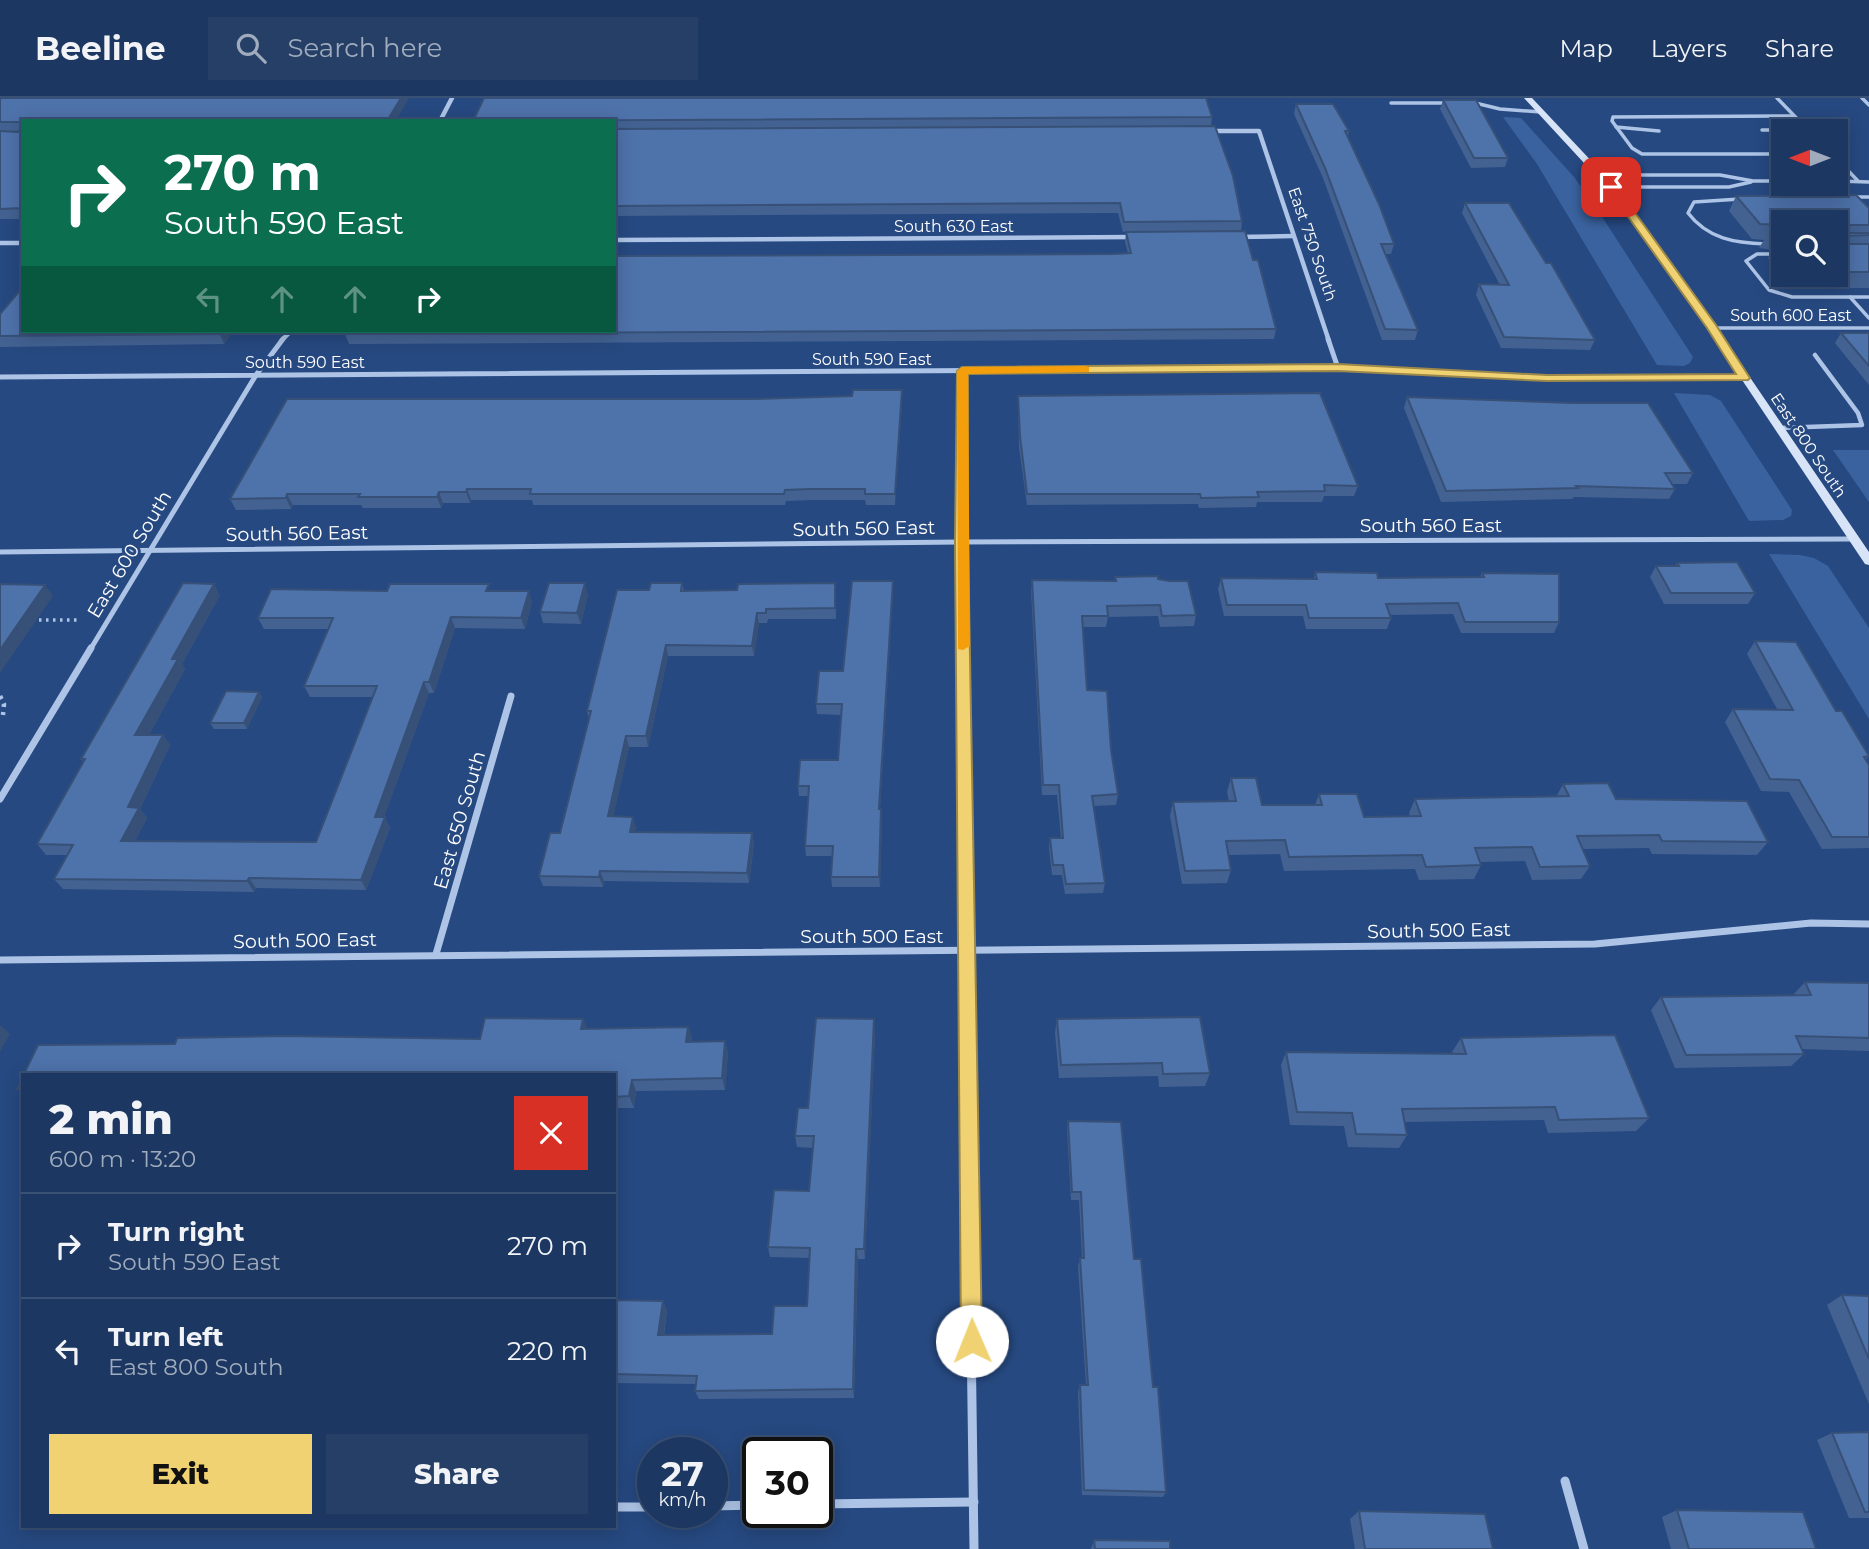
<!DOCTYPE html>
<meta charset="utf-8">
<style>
:root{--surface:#1c3761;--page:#253f67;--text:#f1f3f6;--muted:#a0acbd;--line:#3a5176;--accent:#f0d272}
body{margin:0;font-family:Montserrat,sans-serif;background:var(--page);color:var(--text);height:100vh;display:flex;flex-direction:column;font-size:26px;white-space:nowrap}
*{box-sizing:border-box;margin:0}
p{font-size:23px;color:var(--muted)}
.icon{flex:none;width:38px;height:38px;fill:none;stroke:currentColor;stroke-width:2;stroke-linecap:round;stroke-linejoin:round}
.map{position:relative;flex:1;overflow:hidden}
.side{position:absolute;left:21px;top:975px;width:595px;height:455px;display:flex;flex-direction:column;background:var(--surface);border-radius:0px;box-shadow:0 4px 18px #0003,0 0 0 2px var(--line)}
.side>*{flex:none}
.banner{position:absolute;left:21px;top:21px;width:595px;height:214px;border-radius:0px;box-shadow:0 4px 18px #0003,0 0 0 2px var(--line);background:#0b6e4f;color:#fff;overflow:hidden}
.needle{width:46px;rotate:270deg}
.buttons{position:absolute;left:1771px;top:21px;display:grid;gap:14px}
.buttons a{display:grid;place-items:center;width:77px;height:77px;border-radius:0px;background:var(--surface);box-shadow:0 4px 18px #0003,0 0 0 2px var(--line);font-size:35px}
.speed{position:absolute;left:637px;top:1339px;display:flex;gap:14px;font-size:35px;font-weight:700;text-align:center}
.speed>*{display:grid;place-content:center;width:91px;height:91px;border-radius:50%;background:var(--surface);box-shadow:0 4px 18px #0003,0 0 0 2px var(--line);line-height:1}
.speed small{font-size:18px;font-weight:400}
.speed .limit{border:4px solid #111;border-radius:10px;background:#fff;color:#111}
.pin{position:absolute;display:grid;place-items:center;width:60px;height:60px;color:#fff;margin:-30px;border-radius:14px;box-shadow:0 4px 10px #0006}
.me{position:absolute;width:77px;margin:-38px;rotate:359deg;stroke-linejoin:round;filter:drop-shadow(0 0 5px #0008)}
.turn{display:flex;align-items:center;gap:24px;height:147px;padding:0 28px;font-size:32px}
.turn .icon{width:91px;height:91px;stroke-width:2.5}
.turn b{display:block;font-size:49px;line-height:60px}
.lanes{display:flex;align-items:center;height:66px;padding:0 28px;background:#0003;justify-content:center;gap:35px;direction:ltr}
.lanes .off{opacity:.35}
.round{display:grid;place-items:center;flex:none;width:74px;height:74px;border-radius:0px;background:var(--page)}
.overview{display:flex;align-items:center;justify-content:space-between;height:119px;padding:0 28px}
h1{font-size:42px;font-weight:800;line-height:52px}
.button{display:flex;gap:14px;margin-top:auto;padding:14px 28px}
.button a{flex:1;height:80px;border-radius:0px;background:var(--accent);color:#111;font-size:28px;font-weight:800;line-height:80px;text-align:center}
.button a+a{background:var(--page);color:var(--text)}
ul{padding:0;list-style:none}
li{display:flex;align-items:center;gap:21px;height:105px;padding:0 28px;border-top:2px solid var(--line)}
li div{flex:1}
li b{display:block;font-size:26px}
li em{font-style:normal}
header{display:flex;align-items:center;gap:42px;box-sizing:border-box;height:98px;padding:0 35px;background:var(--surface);border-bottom:2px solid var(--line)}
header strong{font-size:33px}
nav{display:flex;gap:38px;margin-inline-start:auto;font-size:24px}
.search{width:490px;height:63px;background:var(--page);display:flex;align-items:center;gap:18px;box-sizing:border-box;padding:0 24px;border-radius:0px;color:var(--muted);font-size:26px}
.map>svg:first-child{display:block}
</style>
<header>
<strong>Beeline</strong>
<div class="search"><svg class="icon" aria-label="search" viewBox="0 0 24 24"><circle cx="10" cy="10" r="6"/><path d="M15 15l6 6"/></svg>Search here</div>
<nav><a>Map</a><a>Layers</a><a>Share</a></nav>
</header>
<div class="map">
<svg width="1869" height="1451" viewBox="0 0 1869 1451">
<rect width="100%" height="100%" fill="#264981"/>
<g fill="#3a629e">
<polygon points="1503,19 1521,20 1574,79 1595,108 1693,259 1690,265 1684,268 1657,267 1537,66"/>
<polygon points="1674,295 1710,297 1721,303 1792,412 1791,418 1783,422 1749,423"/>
<polygon points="1833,352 1869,352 1869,404"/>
<polygon points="1769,456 1800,457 1814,460 1828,468 1869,530 1869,621"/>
</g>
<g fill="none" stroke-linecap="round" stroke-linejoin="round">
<polyline stroke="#adc4e6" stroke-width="3.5" stroke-dasharray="2.5 4.5" stroke-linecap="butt" points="39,522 79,522"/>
<polyline stroke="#adc4e6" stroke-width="4.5" stroke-dasharray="3.5 5" stroke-linecap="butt" points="0,598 4,606 3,617"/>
<g stroke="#adc4e6" stroke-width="3.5">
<polyline points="1777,0 1809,33"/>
<polyline points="1862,0 1869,7"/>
<polyline points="1471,4 1500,11 1541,14"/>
<polyline points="1391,5 1448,5"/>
<polyline points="1616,29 1659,33"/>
<polyline points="1762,32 1808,32"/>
<polyline points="1783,56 1642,56 1632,50 1612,23 1613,19 1794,18"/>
<polyline points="1836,60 1858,83"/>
<polyline points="1601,77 1720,77 1753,83 1783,83"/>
<polyline points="1836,83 1869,84"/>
<polyline points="1611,89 1729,89 1751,84"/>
<polyline points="1854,99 1869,99"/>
<path d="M1740,101l-46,3 -6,11c20,26 47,30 78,31"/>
<polyline points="1783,156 1757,156 1746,163 1769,192 1792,199 1869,199"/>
<polyline points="1850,199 1869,220"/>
<polyline points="1712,230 1869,230"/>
</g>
<polyline stroke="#adc4e6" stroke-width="4.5" points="1779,330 1862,327 1858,315 1815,257"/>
<g stroke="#adc4e6" stroke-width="4.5">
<polyline points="440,23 452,0"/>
<polyline points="1208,33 1259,33 1329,243"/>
<polyline points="1238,139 1293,138"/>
<polyline points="614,142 1135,139"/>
<polyline points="0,145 23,145"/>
<polyline points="281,243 291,233"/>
</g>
<g stroke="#adc4e6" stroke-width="5">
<polyline points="1328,241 1338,270"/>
<polyline points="962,273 962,552"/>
<polyline points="0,279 1338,270 1547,280 1744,280"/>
<polyline points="0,454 961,444 1854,441"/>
<polyline points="90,552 256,277 283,241"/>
</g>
<g stroke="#adc4e6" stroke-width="7">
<polyline points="962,550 967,947"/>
<polyline points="0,701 91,550"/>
<polyline points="436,856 511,598"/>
<polyline points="0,862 1595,846 1811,825 1869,826"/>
</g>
<g stroke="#adc4e6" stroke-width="9">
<polyline points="967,945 974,1451"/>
<polyline points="1565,1383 1584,1451"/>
<polyline points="817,1406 974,1404"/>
<polyline points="712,1408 758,1407"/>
<polyline points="614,1409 653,1409"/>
</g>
<polygon fill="#d7e3f6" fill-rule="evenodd" points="1524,0 1532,0 1614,87 1715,228 1869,454 1869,467 1865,466 1708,231 1608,91"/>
</g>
<g fill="#436292" fill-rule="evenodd">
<polygon points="0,0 23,23 23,121 0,121"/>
<polygon points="484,0 1212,19 1211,28 1242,123 1241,133 1253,162 1276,231 1274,241 349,246 345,236 1128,155 1125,144 1126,134 1123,134 1118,115 614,118 614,23 473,23"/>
<polygon points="1443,2 1508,60 1505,69 1471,70 1440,11"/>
<polygon points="1296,6 1349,33 1348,38 1394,146 1391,156 1386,156 1418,232 1415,242 1382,242 1323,80 1294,16"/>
<path d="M1736,98l133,12v80h-78l-23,-30 4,-8 -13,-2 5,-8 -12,-1 -23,-28zM1783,124h53v53h-53z"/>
<polygon points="1465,105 1546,165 1595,242 1590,252 1501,250 1476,197 1479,186 1500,187 1462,115"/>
<polygon points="0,216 233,233 224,246 0,249"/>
<polygon points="1841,235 1869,235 1869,287 1835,245"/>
<polygon points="1018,298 1358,388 1354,398 1324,398 1322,404 1257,404 1256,409 1199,410 1198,406 1027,407 1019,349"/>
<polygon points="1407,299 1693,375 1687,386 1672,386 1675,391 1669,401 1574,399 1572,401 1441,404 1404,310"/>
<polygon points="902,303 895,407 866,407 865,402 812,402 786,403 785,407 533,407 532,402 471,402 470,405 443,405 441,410 363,410 361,407 293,407 291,411 236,412 230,401"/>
<polygon points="1677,465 1755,495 1748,506 1664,506 1650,479 1656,468 1675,468"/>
<polygon points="1315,474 1378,480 1480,479 1482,475 1559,524 1554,535 1461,535 1453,516 1389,517 1391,520 1387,531 1306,531 1303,518 1224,518 1218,491 1221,480 1314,481"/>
<polygon points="1115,479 1158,481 1196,517 1194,528 1160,529 1158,518 1108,519 1106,529 1083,529 1087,592 1111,652 1118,696 1116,707 1094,708 1105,785 1103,795 1065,796 1062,777 1052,777 1049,750 1050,740 1061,740 1057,697 1042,697 1031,493 1032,482 1115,483"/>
<polygon points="682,485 684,493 737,492 835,485 836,521 768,521 767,525 759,525 754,558 668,558 648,649 629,649 613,718 636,729 635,734 752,735 754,745 749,785 604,783 603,789 543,788 539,778 560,735 589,620 587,613 649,492"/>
<polygon points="387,493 492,493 532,504 525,531 455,530 434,595 429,595 384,719 390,730 366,792 256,790 254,794 63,791 54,781 68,757 46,757 37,746 84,664 81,661 220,497 182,566 185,571 149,637 163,637 170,647 140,711 147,720 135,743 316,744 373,599 310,599 304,588 328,531 264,531 258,520"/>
<polygon points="893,494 880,711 881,711 882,721 880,789 832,789 831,779 832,758 806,758 805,748 808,698 799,698 798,688 838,662 842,617 817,616 816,606 843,573"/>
<polygon points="588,496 581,526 543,525 540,514"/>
<polygon points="1755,543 1836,613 1869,658 1866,662 1869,667 1869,750 1822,751 1789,694 1761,693 1725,624 1733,611 1777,611 1747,556"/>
<polygon points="259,594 262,599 247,631 214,631 210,625"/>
<polygon points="1231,680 1262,707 1315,707 1319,696 1364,719 1410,719 1409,715 1415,701 1556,699 1563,686 1768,744 1757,757 1652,756 1649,750 1582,751 1590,768 1581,781 1532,782 1525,763 1479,764 1481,767 1474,781 1419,782 1415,771 1284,773 1280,756 1228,757 1231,772 1227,785 1182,786 1170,718 1173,704 1229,703 1227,694"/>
<polygon points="1805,884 1869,885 1869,953 1802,951 1804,956 1791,968 1675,970 1651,912 1661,899 1793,897"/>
<polygon points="583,921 587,931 688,929 692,940 691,944 725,943 728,955 725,992 636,993 634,1010 614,1010 614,976 175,946 480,941"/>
<polygon points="1057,921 1210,975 1205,988 1159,989 1158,978 1059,980 1055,935"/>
<polygon points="875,934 865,1161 858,1161 854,1300 699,1301 695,1293 696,1286 614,1285 614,1202 663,1203 667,1213 664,1237 772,1236 807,1208 810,1160 770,1159 768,1149 809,1093 813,1050 797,1049 795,1038 808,1010"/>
<polygon points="1461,940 1649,1020 1636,1033 1548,1035 1544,1022 1404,1024 1407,1037 1399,1050 1348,1049 1344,1028 1290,1027 1281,967 1286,954 1453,956 1452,954"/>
<polygon points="1068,1023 1134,1161 1153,1289 1166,1394 1163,1399 1082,1397 1078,1294 1080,1287 1086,1287 1078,1168 1080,1160 1082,1160 1079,1102 1071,1102 1067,1032"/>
<polygon points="1842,1197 1869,1198 1869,1306 1827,1207"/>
<polygon points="1869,1334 1869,1420 1849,1420 1817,1342 1832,1335"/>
<polygon points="1677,1412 1816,1451 1671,1451 1662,1419"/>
<polygon points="1359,1413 1493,1451 1355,1451 1350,1421"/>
<polygon points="1094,1442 1170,1451 1091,1451"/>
</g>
<g fill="#375077">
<polygon points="401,0 409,0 396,23 387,23"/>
<polygon points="221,233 233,233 224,246 220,236"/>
<polygon points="902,292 902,303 895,407 895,396"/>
<polygon points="467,391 471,402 470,405 466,394"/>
<polygon points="439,394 443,405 441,410 437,399"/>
<polygon points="287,396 293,407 291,411 286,400"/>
<polygon points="893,483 893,494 879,721 879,711"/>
<polygon points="585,485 588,496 581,526 577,515"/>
<polygon points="214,486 220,497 182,566 185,571 143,648 135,637 172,561"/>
<polygon points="45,487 53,498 0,575 0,552"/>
<polygon points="529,493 532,504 525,531 521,520"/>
<polygon points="757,515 759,525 754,558 752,548"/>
<polygon points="451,519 455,530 434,595 429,584"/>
<polygon points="666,547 668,558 648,649 646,638"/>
<polygon points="424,584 429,595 380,730 375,719"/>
<polygon points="259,594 262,599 247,631 244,625"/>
<polygon points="163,637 170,647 140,711 147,720 130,753 121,743 128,709"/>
<polygon points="626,638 629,649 611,729 608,718"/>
<polygon points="881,711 882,721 880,789 879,779"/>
<polygon points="385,719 390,730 366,792 361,782"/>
<polygon points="633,719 636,729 633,744 630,734"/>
<polygon points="752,735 754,745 749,785 747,775"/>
<polygon points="600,773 604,783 603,789 599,779"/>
<polygon points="249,780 256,790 254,794 247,783"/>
<polygon points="583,921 588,933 581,931"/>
<polygon points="874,921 875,934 865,1161 864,1151"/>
<polygon points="0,927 10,936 0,954"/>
<polygon points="688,929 692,940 690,955 686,944"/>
<polygon points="725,943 728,955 725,992 722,980"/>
<polygon points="632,982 636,993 634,1010 629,998"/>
<polygon points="856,1151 858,1161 854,1300 853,1291"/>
<polygon points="663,1203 667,1213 662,1246 658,1237"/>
</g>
<g fill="#4e72aa" stroke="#375077" stroke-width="2">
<polygon points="0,0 401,0 387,23 23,23 23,110 0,111 0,33 18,34 23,29 19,24 0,24"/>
<polygon points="484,0 1206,0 1212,19 473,23"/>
<polygon points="1443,2 1476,2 1508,60 1474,60"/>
<polygon points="1296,6 1333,6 1349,33 1345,33 1379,106 1394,146 1381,146 1418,232 1385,231 1325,70"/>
<polygon points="1215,28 1233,78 1242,123 1124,124 1120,105 614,108 614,31"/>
<polygon points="1856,97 1869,110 1869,127 1843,127 1840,131 1844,135 1869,135 1869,137 1843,138 1840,142 1845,146 1869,146 1869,174 1836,174 1836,124 1783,124 1783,127 1760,126 1736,98"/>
<polygon points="1465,105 1509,105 1546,165 1551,165 1595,242 1504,239 1479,186 1509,187"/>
<polygon points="1245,133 1253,162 1258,162 1276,231 345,236 347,233 614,233 614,158 1113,156 1131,155 1126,134"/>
<polygon points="1776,145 1783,145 1783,154"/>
<polygon points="23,189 23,233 221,233 220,236 0,238 0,216"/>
<polygon points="1841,235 1869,235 1869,268"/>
<polygon points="853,292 902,292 895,396 865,396 865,391 811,391 785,392 784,396 530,396 531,391 467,391 466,394 439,394 437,399 358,399 360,396 287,396 286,400 230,401 287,301 754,301 852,298"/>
<polygon points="1320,295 1358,388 1324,387 1325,393 1257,394 1259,399 1201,400 1200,396 1027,396 1020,338 1018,298"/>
<polygon points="1407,299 1573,305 1648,305 1693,375 1665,375 1675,391 1576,388 1578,390 1446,393"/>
<polygon points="1737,464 1755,495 1671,495 1656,468 1679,468 1677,465"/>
<polygon points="1315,474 1377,475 1378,480 1484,479 1482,475 1559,476 1559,524 1465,524 1458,505 1386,506 1391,520 1309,520 1306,507 1227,507 1221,480 1317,481"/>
<polygon points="1158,478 1158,481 1169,483 1188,483 1196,517 1162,518 1160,507 1107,508 1108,518 1082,518 1087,592 1107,593 1111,652 1118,696 1092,698 1105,785 1066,786 1063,767 1053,767 1050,740 1063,740 1059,687 1043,687 1032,482 1116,483 1115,479"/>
<polygon points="852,483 893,483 879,711 881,711 879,779 831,779 833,748 805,748 809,688 798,688 800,662 838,662 842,606 816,606 819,573 843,573"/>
<polygon points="183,485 214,486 172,561 178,561 135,637 163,637 128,709 139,710 121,743 316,744 377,588 304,588 333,520 258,520 271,491 387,493 390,486 489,486 486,493 529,493 521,520 451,519 429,584 424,584 375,719 385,719 361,782 249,780 247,783 54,781 73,747 37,746 85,661 81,661"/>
<polygon points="549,485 585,485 577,515 540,514"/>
<polygon points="651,485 682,485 681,493 737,492 738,486 835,485 835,510 766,511 766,515 757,515 752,548 666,547 646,638 626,638 608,718 633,719 630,734 752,735 747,775 600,773 599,779 539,778 550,735 560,735 591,613 587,613 617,492 649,492"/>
<polygon points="0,486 45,487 0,552"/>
<polygon points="1755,543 1796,544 1836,613 1842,613 1869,658 1864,659 1869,667 1869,739 1832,739 1799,682 1770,681 1733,611 1793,612"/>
<polygon points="226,593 259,594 244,625 210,625"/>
<polygon points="1231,680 1256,680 1262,707 1322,707 1319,696 1357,696 1364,719 1421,718 1415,701 1569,698 1563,686 1608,685 1616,701 1747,703 1768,744 1662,743 1659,737 1577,738 1590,768 1540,769 1532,749 1475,750 1481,767 1426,769 1422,757 1289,759 1285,742 1226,743 1231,772 1185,773 1173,704 1236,703"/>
<polygon points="1805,884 1869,885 1869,940 1796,938 1804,956 1686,957 1661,899 1811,897"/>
<polygon points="1200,919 1210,975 1163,976 1162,965 1061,967 1057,921"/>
<polygon points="485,920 583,921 581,931 688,929 686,944 725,943 722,980 632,982 629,998 614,999 614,976 24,976 38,947 175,946 177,940 286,938 480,941"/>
<polygon points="816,920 874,921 864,1151 856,1151 853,1291 695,1293 697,1278 614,1276 614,1202 663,1203 658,1237 772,1236 774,1208 807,1208 810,1150 768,1149 774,1092 809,1093 814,1038 795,1038 798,1010 808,1010"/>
<polygon points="1615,937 1649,1020 1559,1022 1555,1009 1402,1011 1407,1037 1356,1036 1352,1015 1297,1014 1286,954 1466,956 1461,940"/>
<polygon points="23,979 23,991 17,991"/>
<polygon points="1068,1023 1121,1024 1134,1161 1141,1161 1153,1289 1158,1289 1166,1394 1084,1392 1080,1287 1088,1287 1080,1160 1084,1160 1081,1094 1072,1094"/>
<polygon points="1842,1197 1869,1198 1869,1261"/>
<polygon points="1869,1334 1869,1414 1865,1414 1832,1335"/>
<polygon points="1677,1412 1803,1414 1816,1451 1689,1451"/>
<polygon points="1359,1413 1485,1416 1493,1451 1365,1451"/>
<polygon points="1094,1442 1170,1443 1170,1451 1095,1451"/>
</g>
<polygon fill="#f0d272" stroke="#9c884a" stroke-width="2" points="1608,87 1615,87 1716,227 1750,280 1748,282 1547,283 1338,273 968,276 968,444 982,1243 979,1250 972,1253 964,1250 961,1243 955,444 957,273 962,269 1338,266 1547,277 1736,276 1707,230 1607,89"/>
<polygon fill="#f59e0b" points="1085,268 1089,269 1089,274 968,276 970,548 963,552 958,551 957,273 962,269"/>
<g text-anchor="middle" stroke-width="6" stroke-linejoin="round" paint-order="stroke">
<g font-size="16" fill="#fff" stroke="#264981">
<text x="954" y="134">South 630 East</text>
<text transform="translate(1313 146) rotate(71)" y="6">East 750 South</text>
<text x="1791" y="223">South 600 East</text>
<text x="872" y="267">South 590 East</text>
<text x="305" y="270">South 590 East</text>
<text transform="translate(1809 347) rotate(56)" y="6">East 800 South</text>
</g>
<g font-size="19" fill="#fff" stroke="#264981">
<text x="1431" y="434">South 560 East</text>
<text transform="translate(864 430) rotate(-1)" y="7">South 560 East</text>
<text transform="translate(297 435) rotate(-1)" y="7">South 560 East</text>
<text transform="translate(129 456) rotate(-59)" y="7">East 600 South</text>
<text transform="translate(459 722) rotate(-74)" y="7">East 650 South</text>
<text transform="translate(1439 832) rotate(-1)" y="7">South 500 East</text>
<text x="872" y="845">South 500 East</text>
<text transform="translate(305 842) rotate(-1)" y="7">South 500 East</text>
</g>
</g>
</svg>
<div class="buttons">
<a><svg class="needle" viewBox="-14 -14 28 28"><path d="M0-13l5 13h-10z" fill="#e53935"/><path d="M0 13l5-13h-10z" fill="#a0acbd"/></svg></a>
<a><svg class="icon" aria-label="search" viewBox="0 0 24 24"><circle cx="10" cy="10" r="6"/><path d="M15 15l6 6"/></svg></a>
</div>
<div class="speed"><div>27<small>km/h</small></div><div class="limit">30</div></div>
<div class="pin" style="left:1611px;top:89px;background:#d93025"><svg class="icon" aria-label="arrive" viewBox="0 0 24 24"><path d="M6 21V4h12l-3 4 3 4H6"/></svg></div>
<svg class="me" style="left:972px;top:1243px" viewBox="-20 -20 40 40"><circle r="19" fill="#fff"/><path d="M0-13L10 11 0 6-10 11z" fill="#f0d272"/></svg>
<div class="banner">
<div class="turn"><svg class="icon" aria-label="right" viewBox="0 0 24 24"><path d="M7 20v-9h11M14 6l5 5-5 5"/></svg><div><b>270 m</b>South 590 East</div></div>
<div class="lanes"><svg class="icon off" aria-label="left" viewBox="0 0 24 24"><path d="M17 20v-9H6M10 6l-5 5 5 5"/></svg><svg class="icon off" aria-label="ahead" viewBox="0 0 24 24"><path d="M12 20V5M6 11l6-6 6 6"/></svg><svg class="icon off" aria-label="ahead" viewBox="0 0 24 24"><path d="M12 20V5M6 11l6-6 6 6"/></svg><svg class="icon" aria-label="right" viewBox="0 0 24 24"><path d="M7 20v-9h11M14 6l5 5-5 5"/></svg></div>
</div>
<section class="side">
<div class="overview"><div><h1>2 min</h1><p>600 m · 13:20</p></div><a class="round" style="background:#d93025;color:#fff"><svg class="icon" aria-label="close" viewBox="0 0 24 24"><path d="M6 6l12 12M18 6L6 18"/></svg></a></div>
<ul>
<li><svg class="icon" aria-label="right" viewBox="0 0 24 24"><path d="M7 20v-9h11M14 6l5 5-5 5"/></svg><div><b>Turn right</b><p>South 590 East</p></div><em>270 m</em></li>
<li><svg class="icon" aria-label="left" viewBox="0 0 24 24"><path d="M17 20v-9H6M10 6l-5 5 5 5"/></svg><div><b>Turn left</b><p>East 800 South</p></div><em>220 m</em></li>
</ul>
<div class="button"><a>Exit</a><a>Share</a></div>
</section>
</div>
